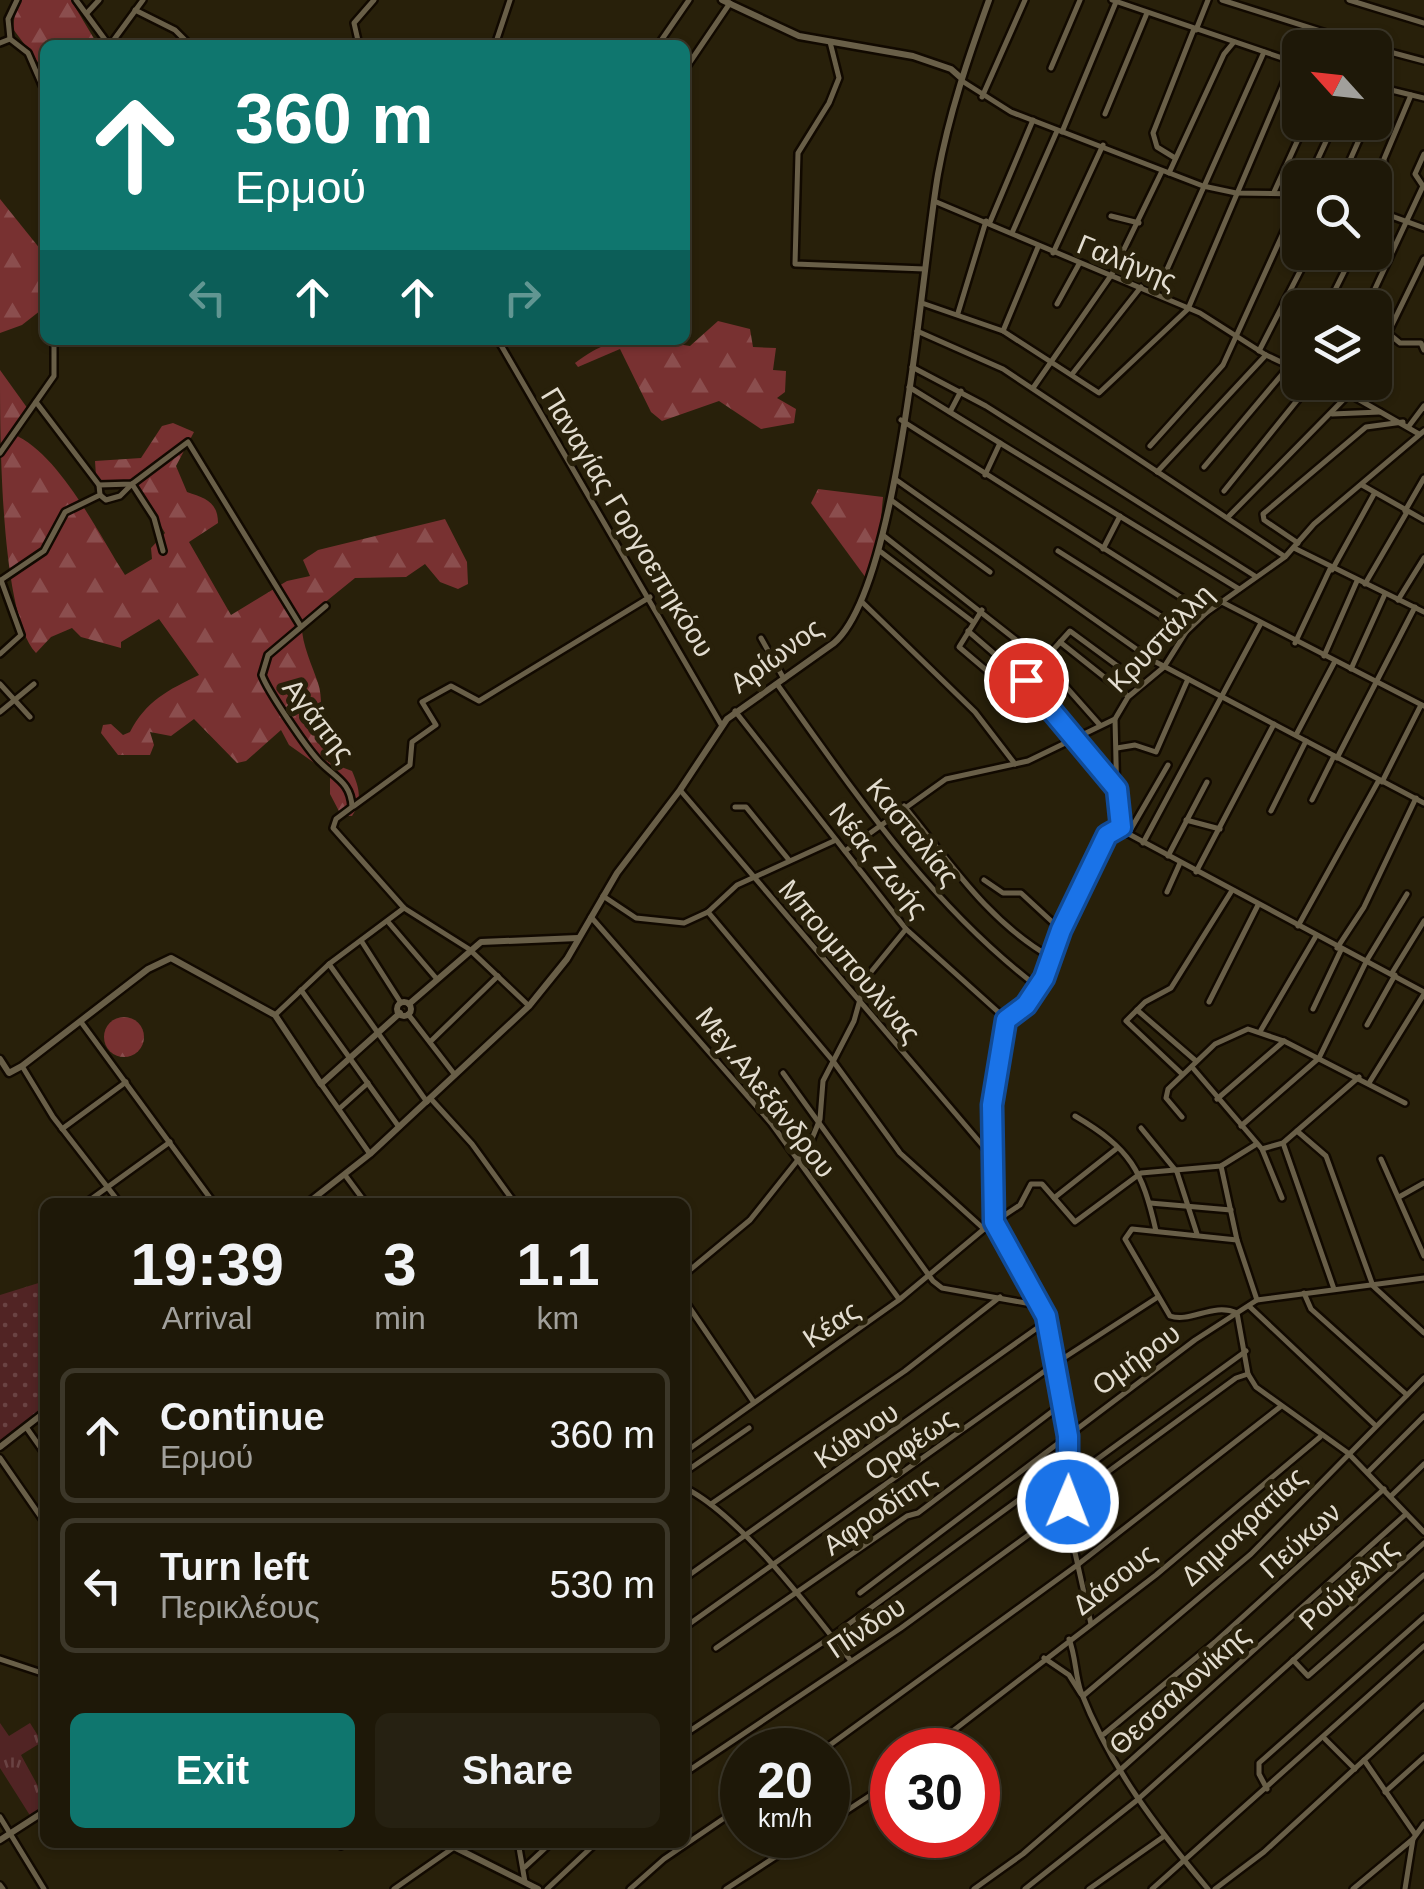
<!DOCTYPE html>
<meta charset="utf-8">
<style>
:root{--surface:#1e1808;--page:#262112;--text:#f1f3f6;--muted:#a1a09c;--line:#3c3729;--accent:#0f766e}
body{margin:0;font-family:Arial,sans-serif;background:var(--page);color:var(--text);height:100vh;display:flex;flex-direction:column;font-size:38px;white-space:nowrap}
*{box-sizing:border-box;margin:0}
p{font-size:32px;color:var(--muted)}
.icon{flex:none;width:55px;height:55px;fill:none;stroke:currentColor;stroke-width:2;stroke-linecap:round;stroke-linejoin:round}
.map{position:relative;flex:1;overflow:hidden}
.panel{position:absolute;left:40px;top:1198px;width:650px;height:650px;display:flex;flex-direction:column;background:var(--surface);border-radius:15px;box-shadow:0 2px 8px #0004,0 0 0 2px var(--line)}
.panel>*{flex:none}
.hud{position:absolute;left:40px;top:40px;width:650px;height:305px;border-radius:15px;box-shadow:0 2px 8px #0004,0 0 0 2px var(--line);background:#0f766e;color:#fff;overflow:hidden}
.needle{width:65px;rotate:297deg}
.buttons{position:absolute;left:1282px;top:30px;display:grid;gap:20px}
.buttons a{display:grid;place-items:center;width:110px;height:110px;border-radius:15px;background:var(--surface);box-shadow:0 2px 8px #0004,0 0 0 2px var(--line);font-size:50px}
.speed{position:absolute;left:720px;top:1728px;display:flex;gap:20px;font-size:50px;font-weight:700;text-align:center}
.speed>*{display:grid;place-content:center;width:130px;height:130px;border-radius:50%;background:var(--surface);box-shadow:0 2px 8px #0004,0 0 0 2px var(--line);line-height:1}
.speed small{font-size:25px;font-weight:400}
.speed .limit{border:15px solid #d22;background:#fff;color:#111}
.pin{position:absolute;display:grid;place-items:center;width:85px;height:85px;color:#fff;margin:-42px;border:5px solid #fff;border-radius:50%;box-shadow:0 2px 10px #0007}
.me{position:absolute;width:110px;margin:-55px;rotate:1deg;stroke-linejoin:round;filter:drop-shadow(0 0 8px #0008)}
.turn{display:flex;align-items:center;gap:35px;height:210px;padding:0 30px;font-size:45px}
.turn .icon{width:130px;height:130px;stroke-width:2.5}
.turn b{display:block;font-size:70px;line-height:85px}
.lanes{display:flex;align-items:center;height:95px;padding:0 30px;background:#0003;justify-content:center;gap:50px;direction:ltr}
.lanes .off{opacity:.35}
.eta{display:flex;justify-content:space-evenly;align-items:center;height:170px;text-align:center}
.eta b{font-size:60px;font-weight:700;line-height:70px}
.primary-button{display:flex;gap:20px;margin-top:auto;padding:20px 30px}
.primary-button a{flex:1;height:115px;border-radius:15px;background:var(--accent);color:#fff;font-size:40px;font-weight:700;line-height:115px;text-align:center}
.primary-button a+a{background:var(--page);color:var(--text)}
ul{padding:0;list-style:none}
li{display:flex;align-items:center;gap:30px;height:135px;margin:0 20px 15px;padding:0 10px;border:5px solid var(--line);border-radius:15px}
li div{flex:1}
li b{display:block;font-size:38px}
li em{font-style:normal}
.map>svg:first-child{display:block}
</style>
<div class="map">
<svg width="1424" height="1889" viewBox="0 0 1424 1889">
<defs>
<pattern id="grass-tufts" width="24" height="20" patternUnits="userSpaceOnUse" patternTransform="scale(2.5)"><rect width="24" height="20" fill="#512424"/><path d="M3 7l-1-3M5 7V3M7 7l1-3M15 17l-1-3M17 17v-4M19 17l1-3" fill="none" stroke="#6a4343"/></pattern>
<pattern id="forest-firs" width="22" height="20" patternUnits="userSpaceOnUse" patternTransform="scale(2.5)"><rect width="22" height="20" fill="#783131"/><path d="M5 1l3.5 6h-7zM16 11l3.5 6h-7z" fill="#8b4e4e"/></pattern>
<pattern id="park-dots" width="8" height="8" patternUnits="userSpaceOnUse" patternTransform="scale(2.5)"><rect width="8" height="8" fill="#512424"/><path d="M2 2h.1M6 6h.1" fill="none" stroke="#6a4343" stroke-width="1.8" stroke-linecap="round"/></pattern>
</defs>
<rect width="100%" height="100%" fill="#28200a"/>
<polygon fill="url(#grass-tufts)" points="0,1723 9,1736 30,1723 42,1742 21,1755 45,1799 45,1808 31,1817 0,1768"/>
<g fill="url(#forest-firs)">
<polygon points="21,0 71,0 96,42 105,45 45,45 45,79 40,65 13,29 16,4"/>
<polygon points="0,199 45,255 45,307 22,325 0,333"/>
<path d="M718,321l32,8 3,18 23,1 -3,22 13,1 -1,21 -8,6 19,11 -2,14 -33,6 -42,-28 -57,20 -11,-9 -31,-63 -42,18 -3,-4c44,-33 66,-24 115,-17z"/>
<path d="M0,370l28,39 -15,25c47,20 84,98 112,141l27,-16 -1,-11 14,-15 -28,-48 -28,4 -13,-13 -1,-15 46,-3 21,-32 11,-3 21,9 -18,34 11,26c18,6 31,10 31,31l-29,19 42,73 56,-34 23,-5 -7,-16 15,-10 127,-31 22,43 1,22 -10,5 -18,-7 -15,-18 -19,13 -51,1 -53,43c-2,20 10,44 16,62 8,24 -4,48 10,79l24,9c7,16 11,29 0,45l-11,-1 -11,-21v-20l-41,-29 -8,-15 -35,31 -9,2 -43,-44 -23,17 -21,-4 4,13 -4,10h-32l-17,-22 2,-8 8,-1 12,11 7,-3c16,-31 38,-42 69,-57l-40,-56 -38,23v6l-40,-11 -9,-9 -21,9 -15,16c-36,-38 -36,-220 -36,-283z"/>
<polygon points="818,489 883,497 879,541 866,578 811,503"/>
<circle cx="124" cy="1037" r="20"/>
</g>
<polygon fill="url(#park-dots)" points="45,1281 45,1407 0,1444 0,1295"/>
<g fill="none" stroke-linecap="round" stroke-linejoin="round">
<g stroke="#110900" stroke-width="10">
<g id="minor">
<polyline points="17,0 8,19 10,39 28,53 45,92"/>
<polyline points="76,0 109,45"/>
<polyline points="1112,0 1300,64"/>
<polyline points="1222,0 1374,48"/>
<polyline points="1349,0 1424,23"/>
<polyline points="135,10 175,30 190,45"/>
<polyline points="87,13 99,0"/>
<polyline points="1196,30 1208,0"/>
<polyline points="830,42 839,78 829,103 798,153 795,264 925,269"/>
<polyline points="0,43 10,39"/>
<polyline points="110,45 143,0"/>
<polyline points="359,45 354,23 374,0"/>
<polyline points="495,45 510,0"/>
<polyline points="658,45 689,0"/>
<polyline points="1375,48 1424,61"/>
<polyline points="688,65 730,3"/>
<polyline points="1051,68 1080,0"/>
<polyline points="962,81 1011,112 1203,186 1236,193 1300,194"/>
<polyline points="1375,86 1424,98"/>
<polyline points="982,97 1025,0"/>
<polyline points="1375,106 1383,88"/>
<polyline points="1105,114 1147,13"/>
<polyline points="1062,132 1116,2"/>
<polyline points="1175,158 1157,147 1153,133 1194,29"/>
<polyline points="1169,173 1224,54 1234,42"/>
<polyline points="1309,178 1335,122"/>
<polyline points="1342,178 1367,122"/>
<polyline points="1274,192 1306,122"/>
<polyline points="934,201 1200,313 1266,355 1300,371"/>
<polyline points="1375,205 1385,179 1384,159 1411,95"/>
<polyline points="1375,210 1424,228"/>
<polyline points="1111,216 1139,223"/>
<polyline points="990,222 1033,120"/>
<polyline points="1012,233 1057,131"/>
<polyline points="1053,253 1103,145"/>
<polyline points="1424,259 1388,333 1400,343 1421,343 1424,350"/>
<polyline points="1156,294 1264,52"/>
<polyline points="922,303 1003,331 1099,393 1188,309 1293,62"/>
<polyline points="1057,304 1079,264"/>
<polyline points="1326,308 1354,252"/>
<polyline points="1366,308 1423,186 1415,174 1424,154"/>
<polyline points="958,313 986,221"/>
<polyline points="917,331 1003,369 1284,556"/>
<polyline points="1003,331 1038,247"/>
<polyline points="498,340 722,726"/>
<polyline points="1259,351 1310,252"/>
<polyline points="912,367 986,406 1255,576"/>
<polyline points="1073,373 1141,287"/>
<polyline points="1328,382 1419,434"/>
<polyline points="909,387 1000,443"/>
<polyline points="1033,388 1112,274 1162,171"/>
<polyline points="36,402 99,485"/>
<polyline points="950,412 961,391"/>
<polyline points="1332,414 1380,412"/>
<polyline points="901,420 1206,613"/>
<polyline points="1409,426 1424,406"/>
<polyline points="1150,446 1223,365 1300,196"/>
<polyline points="0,453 54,376 54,340"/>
<polyline points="1204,467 1300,353"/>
<polyline points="1157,472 1266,355"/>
<polyline points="985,475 1000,443 1239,589"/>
<polyline points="895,479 1152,660 1424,803"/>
<polyline points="1362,485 1424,520"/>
<polyline points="1224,491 1312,382"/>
<polyline points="100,495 106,500 120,496 132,484 154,518 163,551"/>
<polyline points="891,500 990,572"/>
<polyline points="1405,511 1424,478"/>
<polyline points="1229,516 1350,393"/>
<polyline points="884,536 1044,662 1099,724"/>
<polyline points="1298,543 1264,520 1263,514 1366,427 1403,422"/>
<polyline points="1294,548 1424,612"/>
<polyline points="1103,549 1120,516"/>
<polyline points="1058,551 1186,632"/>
<polyline points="881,552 973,622"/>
<polyline points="1332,570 1374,494"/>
<polyline points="1,580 44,551 65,512 100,495 99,485 132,484 188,442 300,625"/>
<polyline points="1365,584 1407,512"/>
<polyline points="1398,600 1424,558"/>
<polyline points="861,601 975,712 1015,764"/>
<polyline points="1220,601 1424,706"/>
<path d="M326,606l-58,49 -6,20c5,15 47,77 59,88 15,15 30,20 31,44l-16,12 -3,9 71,80 65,41 60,57"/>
<polyline points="982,610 959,647 999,681 1014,669"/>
<polyline points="968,631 1044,697 1115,788"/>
<polyline points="761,638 784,679"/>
<polyline points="1060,642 1128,696"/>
<polyline points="1295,643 1330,569"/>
<polyline points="0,654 21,635 1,580"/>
<polyline points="1324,656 1357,581"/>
<polyline points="1351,669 1385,594"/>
<polyline points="1026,680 1070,631 1142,684"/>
<polyline points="0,684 30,717"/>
<path d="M777,684c78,109 153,221 261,303"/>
<polyline points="735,711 906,929 1006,1019"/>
<polyline points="0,712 34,684"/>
<polyline points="1115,719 1117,802 1125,832 1424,992"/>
<polyline points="1296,735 1334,663"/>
<polyline points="1117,748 1135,745 1156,752 1188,679"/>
<polyline points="1337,758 1415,607"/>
<polyline points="1382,782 1421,705"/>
<polyline points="680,790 989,1153"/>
<polyline points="1312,800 1334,756"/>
<polyline points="354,806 410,765 412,742 436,725 422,702 451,686 479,701 650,597"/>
<path d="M904,806c45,55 84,116 148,152"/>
<polyline points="735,807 746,807 789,860"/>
<polyline points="1271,811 1306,741"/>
<polyline points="1186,820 1220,829"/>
<polyline points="1128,834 1168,765"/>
<polyline points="1143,843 1261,623"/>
<polyline points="845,851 946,779 1028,761 1115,719 1128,697 1164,667 1186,632 1206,613 1285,557 1314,524 1424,431"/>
<polyline points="1168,856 1207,782"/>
<polyline points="1196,872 1274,724"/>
<polyline points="984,880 1003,893 1021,893 1061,930"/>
<polyline points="1167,892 1180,863"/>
<polyline points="603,896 636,918 684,923 708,912 737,885 836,840"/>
<polyline points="708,912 833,1061 900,1153 984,1229"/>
<polyline points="591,917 771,1123 899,1299"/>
<polyline points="389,923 436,978"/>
<polyline points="1298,926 1379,780"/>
<polyline points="362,942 401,1003"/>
<polyline points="1337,948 1364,907 1416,798"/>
<polyline points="329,964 427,1102"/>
<polyline points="1392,973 1424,921"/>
<polyline points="301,990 399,1127"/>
<polyline points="1209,1002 1258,905"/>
<polyline points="1313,1009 1341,950"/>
<polyline points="1137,1010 1196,1061"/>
<polyline points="408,1014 455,1075"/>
<polyline points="275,1015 329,964 404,908"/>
<polyline points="81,1022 213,1202"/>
<polyline points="1367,1025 1395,975"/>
<polyline points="1261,1030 1316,936"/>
<polyline points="431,1041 498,976"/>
<polyline points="22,1066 53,1117 119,1202"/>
<polyline points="1192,1067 1262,1149 1282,1198"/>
<polyline points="783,1073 933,1281 942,1288 1037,1305"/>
<polyline points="1182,1074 1126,1021 1145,1002 1171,988 1231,892"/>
<polyline points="1369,1083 1424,994"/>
<polyline points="321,1084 370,1154"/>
<polyline points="431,1099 472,1144 514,1202"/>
<polyline points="1217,1099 1284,1041"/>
<polyline points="339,1109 368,1083"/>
<path d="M1075,1116c56,33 67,54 81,115"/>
<polyline points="1182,1117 1166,1098 1168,1089 1215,1044 1248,1029 1284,1041 1405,1103"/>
<polyline points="1241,1126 1319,1058 1367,960 1407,894"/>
<polyline points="1141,1128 1177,1172 1197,1234"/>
<polyline points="62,1129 126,1082"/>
<polyline points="1297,1131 1326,1156 1373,1286 1424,1333"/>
<polyline points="1283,1143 1334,1289"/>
<polyline points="1262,1149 1283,1143 1359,1077"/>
<polyline points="1381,1159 1424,1256"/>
<polyline points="1221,1166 1237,1240 1257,1300"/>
<polyline points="345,1175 365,1202"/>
<polyline points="1399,1197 1424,1183"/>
<polyline points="1054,1198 1116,1149"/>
<polyline points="87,1202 170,1142"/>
<polyline points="1150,1203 1231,1210"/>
<path d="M1237,1240l-105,-11 -7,10 45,77c21,7 43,-14 67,-3l11,61 8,13 92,66 76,79"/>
<polyline points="685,1274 750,1220 809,1146 820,1119 823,1081 854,1021 866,978 906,929"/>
<polyline points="1304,1293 1311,1309 1407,1395"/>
<polyline points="685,1301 753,1401"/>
<polyline points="1250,1307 1375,1425"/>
<polyline points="26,1427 45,1454"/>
<polyline points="685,1452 899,1300 984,1229 1020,1205 1031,1184 1042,1184 1075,1222 1141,1173 1221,1166 1255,1145"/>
<polyline points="0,1458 45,1523"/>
<polyline points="685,1472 749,1428"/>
<polyline points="1368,1472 1424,1416"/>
<polyline points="1070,1479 1246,1351"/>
<path d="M685,1488c55,27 127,123 166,173"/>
<polyline points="1391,1496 1424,1464"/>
<polyline points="1068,1501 1236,1378 1248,1374"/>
<polyline points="711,1504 905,1371 1000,1297"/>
<polyline points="685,1578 1047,1321"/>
<polyline points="860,1593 1195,1340 1257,1300 1424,1278"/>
<polyline points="1091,1624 1065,1508 1070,1479 1056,1363 1046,1316 994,1222 991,1155 996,1069 1007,1020 1025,1005 1044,978 1107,835 1121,827"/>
<polyline points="685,1627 1056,1363 1158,1297"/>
<path d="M1069,1639c7,18 6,36 12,53 30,76 75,135 127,197"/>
<polyline points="716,1648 907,1516 918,1513 1062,1404"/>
<polyline points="1044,1658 1069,1675 1081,1694"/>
<polyline points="0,1659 45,1674"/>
<polyline points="1293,1660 1308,1676 1424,1575"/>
<polyline points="1083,1696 1251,1554 1424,1378"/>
<polyline points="685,1734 831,1637 1069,1463"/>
<polyline points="1104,1734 1215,1642 1384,1489"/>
<polyline points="1325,1739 1355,1769"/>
<polyline points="823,1750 1076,1566 1280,1407"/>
<polyline points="928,1750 1156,1575 1320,1437"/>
<polyline points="1364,1760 1415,1834"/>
<polyline points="685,1773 901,1628 1064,1509"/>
<polyline points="1267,1789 1259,1774 1259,1763 1424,1617"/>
<polyline points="1385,1792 1424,1757"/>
<polyline points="0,1817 44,1889"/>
<polyline points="828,1823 892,1781"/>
<polyline points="518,1842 525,1882"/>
<polyline points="341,1846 344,1842"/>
<polyline points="525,1867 552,1842"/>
<polyline points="0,1885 3,1889"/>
<polyline points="394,1889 453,1848"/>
<polyline points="547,1889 597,1842"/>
<polyline points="630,1889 664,1859 742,1806"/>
<polyline points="726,1889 809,1835"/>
<polyline points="974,1889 1023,1854 1119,1771 1406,1514"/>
<polyline points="1025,1889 1136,1801 1424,1543"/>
<polyline points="1089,1889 1163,1837"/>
<polyline points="1152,1889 1424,1646"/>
<polyline points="1215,1889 1264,1852 1424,1705"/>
<polyline points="1353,1889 1413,1839"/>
<polyline points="1405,1889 1413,1839 1424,1824"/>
</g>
</g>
<g stroke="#110900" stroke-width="11">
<g id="tertiary">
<polyline points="722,0 799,36 913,56 951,69 960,77"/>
<circle cx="404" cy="1009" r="7"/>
<polyline points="409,1004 481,942 578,938"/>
<polyline points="0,1059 9,1073 22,1066 148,969 171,958 275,1015 321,1084 400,1013"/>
<path d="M309,1202l61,-48 159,-148 38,-47 50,-86 63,-83 47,-71 107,-76c66,-57 87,-372 104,-469 11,-60 30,-116 51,-174"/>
<polyline points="0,1447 45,1412"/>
<polyline points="0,1840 45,1811"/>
<polyline points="444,1842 538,1889"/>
</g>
</g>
<use href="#minor" stroke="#695f48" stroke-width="5"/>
<use href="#tertiary" stroke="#695f48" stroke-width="6"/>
</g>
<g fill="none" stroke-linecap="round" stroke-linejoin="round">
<g stroke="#114b97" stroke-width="25">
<polyline id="route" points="1026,680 1117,789 1121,827 1107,835 1061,930 1044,978 1026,1005 1006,1020 992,1105 994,1222 1046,1316 1068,1436 1068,1502"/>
</g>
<use href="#route" stroke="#1a73e8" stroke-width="18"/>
</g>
<g text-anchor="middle" stroke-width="10" stroke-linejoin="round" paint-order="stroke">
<g font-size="28" fill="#e3ddd0" stroke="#28200a">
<text transform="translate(1127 262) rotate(22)" y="10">Γαλήνης</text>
<text transform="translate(628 522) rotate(59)" y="10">Παναγίας Γοργοεπηκόου</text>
<text transform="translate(1160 638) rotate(-46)" y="10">Κρυστάλλη</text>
<text transform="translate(776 655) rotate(-36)" y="10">Αρίωνος</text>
<text transform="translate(319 720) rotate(52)" y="10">Αγάπης</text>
<text transform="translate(913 832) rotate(51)" y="10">Κασταλίας</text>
<text transform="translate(879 860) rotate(51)" y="10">Νέας Ζωής</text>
<text transform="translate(850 961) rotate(50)" y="10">Μπουμπουλίνας</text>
<text transform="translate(766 1092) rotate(52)" y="10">Μεγ.Αλεξάνδρου</text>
<text transform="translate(831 1324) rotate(-34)" y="10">Κέας</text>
<text transform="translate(1136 1359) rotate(-36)" y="10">Ομήρου</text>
<text transform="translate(856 1435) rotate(-34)" y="10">Κύθνου</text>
<text transform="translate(910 1444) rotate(-35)" y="10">Ορφέως</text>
<text transform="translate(879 1511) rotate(-35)" y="10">Αφροδίτης</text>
<text transform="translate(1243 1526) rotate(-43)" y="10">Δημοκρατίας</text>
<text transform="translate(1300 1540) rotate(-42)" y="10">Πεύκων</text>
<text transform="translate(1114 1579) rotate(-38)" y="10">Δάσους</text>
<text transform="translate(1348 1584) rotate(-42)" y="10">Ρούμελης</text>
<text transform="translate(866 1627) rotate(-34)" y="10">Πίνδου</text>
<text transform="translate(1179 1690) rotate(-42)" y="10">Θεσσαλονίκης</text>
</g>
</g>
</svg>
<div class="buttons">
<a><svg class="needle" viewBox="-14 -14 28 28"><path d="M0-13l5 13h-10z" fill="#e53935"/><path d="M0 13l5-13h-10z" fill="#a1a09c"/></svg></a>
<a><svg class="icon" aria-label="search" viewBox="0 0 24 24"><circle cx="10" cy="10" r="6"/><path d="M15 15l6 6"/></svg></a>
<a><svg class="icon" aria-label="layers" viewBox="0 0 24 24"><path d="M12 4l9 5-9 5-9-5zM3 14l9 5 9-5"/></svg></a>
</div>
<div class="speed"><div>20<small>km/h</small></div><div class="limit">30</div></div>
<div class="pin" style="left:1026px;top:680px;background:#d93025"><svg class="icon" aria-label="arrive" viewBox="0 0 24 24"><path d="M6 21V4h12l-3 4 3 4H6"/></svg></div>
<svg class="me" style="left:1068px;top:1502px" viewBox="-20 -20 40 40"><circle r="17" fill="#1a73e8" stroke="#fff" stroke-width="3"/><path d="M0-11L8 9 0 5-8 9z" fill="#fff"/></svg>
<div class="hud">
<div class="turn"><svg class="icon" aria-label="ahead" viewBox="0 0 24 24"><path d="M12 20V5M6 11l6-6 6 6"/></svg><div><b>360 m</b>Ερμού</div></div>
<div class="lanes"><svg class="icon off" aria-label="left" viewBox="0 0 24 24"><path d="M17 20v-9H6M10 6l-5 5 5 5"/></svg><svg class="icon" aria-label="ahead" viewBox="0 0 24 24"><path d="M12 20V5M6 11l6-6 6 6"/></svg><svg class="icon" aria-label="ahead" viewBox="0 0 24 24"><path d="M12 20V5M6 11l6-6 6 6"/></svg><svg class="icon off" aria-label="right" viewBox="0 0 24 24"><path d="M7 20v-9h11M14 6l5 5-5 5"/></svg></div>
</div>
<section class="panel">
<div class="eta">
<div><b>19:39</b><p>Arrival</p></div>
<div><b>3</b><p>min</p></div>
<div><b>1.1</b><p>km</p></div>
</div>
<ul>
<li><svg class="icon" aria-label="ahead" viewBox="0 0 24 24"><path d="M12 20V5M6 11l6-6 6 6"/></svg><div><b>Continue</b><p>Ερμού</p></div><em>360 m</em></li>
<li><svg class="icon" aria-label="left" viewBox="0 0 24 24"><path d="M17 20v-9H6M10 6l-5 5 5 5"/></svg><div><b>Turn left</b><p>Περικλέους</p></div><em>530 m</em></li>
</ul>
<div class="primary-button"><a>Exit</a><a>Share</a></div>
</section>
</div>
